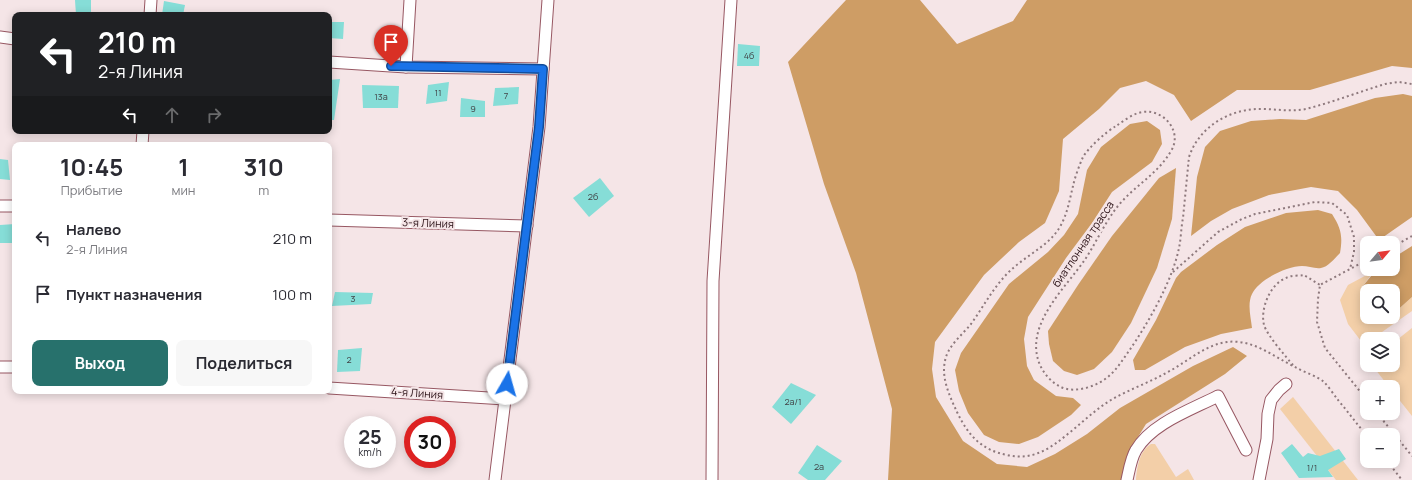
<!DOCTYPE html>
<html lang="ru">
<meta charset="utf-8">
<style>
:root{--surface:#fff;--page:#f7f7f7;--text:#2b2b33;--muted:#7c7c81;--accent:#27716c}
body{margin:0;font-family:Manrope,sans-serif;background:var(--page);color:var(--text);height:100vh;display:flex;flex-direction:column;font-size:15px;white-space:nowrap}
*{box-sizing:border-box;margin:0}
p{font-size:13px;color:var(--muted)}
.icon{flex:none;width:22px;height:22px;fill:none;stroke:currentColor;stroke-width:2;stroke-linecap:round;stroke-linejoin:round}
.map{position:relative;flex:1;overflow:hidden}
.details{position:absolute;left:12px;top:142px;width:320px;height:252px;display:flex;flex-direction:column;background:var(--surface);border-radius:8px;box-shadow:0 2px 10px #0003}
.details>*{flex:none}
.banner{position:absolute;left:12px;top:12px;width:320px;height:122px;border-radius:8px;box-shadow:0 2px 10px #0003;background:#202124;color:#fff;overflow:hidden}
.needle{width:26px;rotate:61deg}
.tools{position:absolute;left:1360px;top:236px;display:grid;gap:8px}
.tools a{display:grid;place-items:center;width:40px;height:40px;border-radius:8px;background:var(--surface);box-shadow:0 2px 10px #0003;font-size:20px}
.speed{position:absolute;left:344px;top:416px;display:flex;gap:8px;font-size:20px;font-weight:700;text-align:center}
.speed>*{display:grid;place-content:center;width:52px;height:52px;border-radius:50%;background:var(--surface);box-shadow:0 2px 10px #0003;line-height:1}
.speed small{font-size:10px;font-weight:400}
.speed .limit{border:6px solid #d22;background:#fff;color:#111}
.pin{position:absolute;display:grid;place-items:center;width:34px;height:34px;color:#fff;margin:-41px -17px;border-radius:50% 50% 50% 0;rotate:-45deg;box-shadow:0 0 4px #0007}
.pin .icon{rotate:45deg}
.me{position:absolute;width:44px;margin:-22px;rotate:7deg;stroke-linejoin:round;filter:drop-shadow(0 0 3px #0008)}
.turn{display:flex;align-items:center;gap:14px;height:84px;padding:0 20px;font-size:18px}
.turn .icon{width:52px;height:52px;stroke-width:2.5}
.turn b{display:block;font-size:28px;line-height:34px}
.lanes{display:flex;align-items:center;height:38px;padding:0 20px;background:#0003;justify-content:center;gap:20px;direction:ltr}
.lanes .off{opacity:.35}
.eta{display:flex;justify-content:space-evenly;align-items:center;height:68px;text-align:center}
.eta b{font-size:24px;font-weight:700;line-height:28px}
.action{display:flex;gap:8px;margin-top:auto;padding:8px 20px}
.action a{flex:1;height:46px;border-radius:8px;background:var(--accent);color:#fff;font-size:16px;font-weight:700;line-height:46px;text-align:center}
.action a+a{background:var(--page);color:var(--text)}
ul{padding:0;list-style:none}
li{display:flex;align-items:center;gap:12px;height:56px;padding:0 20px}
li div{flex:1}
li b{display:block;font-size:15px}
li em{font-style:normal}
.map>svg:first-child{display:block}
</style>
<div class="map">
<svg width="1412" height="480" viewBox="0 0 1412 480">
<rect width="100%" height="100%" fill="#f5e5e7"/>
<g fill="#f3cfa8">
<polygon points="1374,271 1362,287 1363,305 1367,314 1367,317 1369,317 1370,320 1386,319 1389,317 1393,317 1393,314 1412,297 1412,311 1372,339 1361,341 1348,324 1340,300 1348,285"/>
<polygon points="1412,328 1412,416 1393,392 1393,387 1389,387 1372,365 1393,365 1393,343"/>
<polygon points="1293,397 1358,480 1336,480 1280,409"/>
<path d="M1151,444h4l21,33 12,-8 6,11h-58c1,-12 3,-29 15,-36z"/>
</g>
<g fill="#ce9d65">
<polygon points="846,0 920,0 957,44 1013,21 1027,0 1412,0 1412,68 1392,66 1310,90 1237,90 1191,121 1174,95 1146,81 1120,88 1099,109 1063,139 1059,191 1045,223 1019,242 984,275 935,342 932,369 936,397 963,441 997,464 1027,467 1055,454 1087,434 1120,408 1193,366 1233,347 1247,356 1225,374 1146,424 1130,450 1122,480 888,480 892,409 856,273 824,184 788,62"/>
<polygon points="1403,94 1412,96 1412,217 1379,240 1357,210 1338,191 1311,187 1269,195 1232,209 1211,221 1191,236 1197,177 1205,147 1220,131 1251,121 1280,119 1306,120 1375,98"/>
<polygon points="1147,121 1160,130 1162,144 1152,162 1112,192 1092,223 1066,258 1028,317 1024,339 1027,366 1034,380 1056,396 1073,398 1081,405 1071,415 1038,437 1019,444 999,442 984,435 968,413 959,391 955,370 961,353 1009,284 1048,252 1064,235 1078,214 1087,170 1101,147 1130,124"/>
<polygon points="1176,168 1172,219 1157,268 1131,323 1112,352 1094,369 1077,375 1064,371 1053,361 1049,344 1048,331 1078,285 1112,236 1159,178"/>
<path d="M1318,210l14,4c9,14 11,22 8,39 -5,5 -12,14 -19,15 -6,1 -13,-2 -19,-2 -15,0 -44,14 -50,28 -5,10 -1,24 0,34l-31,6 -36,13 -40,23h-10l-2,-10 23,-40 20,-42 5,-6 36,-27 28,-18 41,-14z"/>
<polygon points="1412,246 1412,297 1393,314 1393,291 1367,291 1367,314 1363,305 1362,287 1377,269 1393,269 1393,258"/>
</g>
<g fill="#86ddd7">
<polygon points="75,0 91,0 91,15 76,15"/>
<polygon points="164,1 185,5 183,15 162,15"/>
<polygon points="329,22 344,22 343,39 329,38"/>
<polygon points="738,44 760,46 759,66 737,66"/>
<polygon points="340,79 334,120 329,120 329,80"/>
<polygon points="449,82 447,101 426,104 428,85"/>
<polygon points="362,85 399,86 398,108 363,108"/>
<polygon points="519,87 518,104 493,106 495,88"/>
<polygon points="461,98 485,101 485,117 460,117"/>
<polygon points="0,159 8,160 10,180 0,179"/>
<polygon points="600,178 614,196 589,217 573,198"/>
<polygon points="15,224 15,243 0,243 0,225"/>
<polygon points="335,292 373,293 371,304 332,306"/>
<polygon points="362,348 360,371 337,372 338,350"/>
<polygon points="791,383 816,395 791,424 772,407"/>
<polygon points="1292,444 1303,457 1308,453 1320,456 1339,449 1346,459 1328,470 1333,477 1299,478 1281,453"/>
<polygon points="817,445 842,461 825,480 808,480 798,473"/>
</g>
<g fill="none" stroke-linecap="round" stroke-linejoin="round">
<g stroke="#975762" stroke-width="13">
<g id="minor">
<polyline points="150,15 151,0"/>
<polyline points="0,37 15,39"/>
<polyline points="329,62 406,67 543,69"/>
<polyline points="406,67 410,0"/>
<polyline points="142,145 143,131"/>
<polyline points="0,206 15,206"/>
<polyline points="329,220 527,226"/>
<polyline points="0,367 15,367"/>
<polyline points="329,388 505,399"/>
<polyline points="495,480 539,127 548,0"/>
<polyline points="712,480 713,281 731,0"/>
<path d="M1127,480c2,-9 4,-22 9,-30 16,-27 55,-40 82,-54l28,54"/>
<polyline points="1259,480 1267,439 1268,414 1271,400 1279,390 1286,384"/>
</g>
</g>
<g stroke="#8e797d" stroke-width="2" stroke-dasharray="2 3" stroke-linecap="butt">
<polyline points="1393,247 1412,236"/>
<polyline points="1367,260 1320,285 1318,299 1317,322 1325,348 1367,400"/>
<polyline points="1173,272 1218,232 1242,219 1255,214 1315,202 1332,203 1347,215 1354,237 1354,252 1350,269"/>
<path d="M1293,365c-7,-8 -26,-30 -29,-40 -4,-16 6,-41 22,-47 5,-3 13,-2 18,-3l16,10"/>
<polyline points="1377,413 1412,456"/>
<path d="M1367,436c-10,-12 -19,-24 -29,-36 -4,-5 -9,-13 -14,-18 -7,-6 -18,-9 -27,-14 -15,-7 -31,-19 -48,-24 -7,-2 -15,-3 -22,-2 -23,3 -41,21 -61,31 -18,10 -38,17 -55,27 -15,9 -28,22 -42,33 -19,16 -37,28 -62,22 -26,-5 -39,-20 -50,-43 -7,-15 -16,-34 -12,-51 2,-14 17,-26 26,-37 15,-21 26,-44 47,-60 16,-13 35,-22 44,-41 6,-12 8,-25 11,-37 2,-9 6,-20 10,-29 6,-10 23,-25 33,-31 8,-5 17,-13 27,-14 21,-3 40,20 28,39 -13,23 -37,35 -53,55 -13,16 -21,35 -32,52 -20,30 -63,67 -46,107 4,9 12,18 21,22 14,7 38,-1 49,-12 8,-7 13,-16 19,-24 19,-28 43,-69 50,-103 2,-9 2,-20 4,-30 2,-20 4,-41 6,-61 10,-30 40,-48 71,-48 16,0 31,3 46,0 27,-7 53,-17 79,-25l14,-2 13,2"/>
<polyline points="1387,461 1402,480"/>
</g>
<use href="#minor" stroke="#fff" stroke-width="11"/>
</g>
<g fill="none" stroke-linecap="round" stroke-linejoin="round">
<g stroke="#114b97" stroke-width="10">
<polyline id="route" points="391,66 543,69 539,127 507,384"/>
</g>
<use href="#route" stroke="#1a73e8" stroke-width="7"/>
</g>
<g text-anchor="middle" stroke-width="4" stroke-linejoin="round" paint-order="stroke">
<g font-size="9" fill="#414346">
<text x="749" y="59">4б</text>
<text x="438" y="96">11</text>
<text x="506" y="99">7</text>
<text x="381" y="100">13а</text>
<text x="473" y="112">9</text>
<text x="593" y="200">2б</text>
<text x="353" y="302">3</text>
<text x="349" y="363">2</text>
<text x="793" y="405">2а/1</text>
<text x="819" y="470">2а</text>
<text x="1312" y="471">1/1</text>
</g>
<g font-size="11" fill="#2a1015" stroke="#f5e5e7">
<text transform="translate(428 223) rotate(2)" y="4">3-я Линия</text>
<text transform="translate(1083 244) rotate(-56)" y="4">биатлонная трасса</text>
<text transform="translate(417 393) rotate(4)" y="4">4-я Линия</text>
</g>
</g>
</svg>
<div class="tools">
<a><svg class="needle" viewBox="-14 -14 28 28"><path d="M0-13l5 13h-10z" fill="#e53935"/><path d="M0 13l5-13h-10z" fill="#7c7c81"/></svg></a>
<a><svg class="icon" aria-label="search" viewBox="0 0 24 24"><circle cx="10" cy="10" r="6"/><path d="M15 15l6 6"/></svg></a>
<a><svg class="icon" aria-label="layers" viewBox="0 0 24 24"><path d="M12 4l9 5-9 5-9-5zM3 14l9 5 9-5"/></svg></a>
<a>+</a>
<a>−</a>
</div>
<div class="speed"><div>25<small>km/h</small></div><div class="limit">30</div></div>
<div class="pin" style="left:391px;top:66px;background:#d93025"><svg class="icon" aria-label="arrive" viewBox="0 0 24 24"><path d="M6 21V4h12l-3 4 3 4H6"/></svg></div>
<svg class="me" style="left:507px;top:384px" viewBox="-20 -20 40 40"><circle r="19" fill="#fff"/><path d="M0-13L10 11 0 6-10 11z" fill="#1a73e8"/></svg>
<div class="banner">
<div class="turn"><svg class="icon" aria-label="left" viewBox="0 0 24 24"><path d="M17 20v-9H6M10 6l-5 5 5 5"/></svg><div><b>210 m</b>2-я Линия</div></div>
<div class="lanes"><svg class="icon" aria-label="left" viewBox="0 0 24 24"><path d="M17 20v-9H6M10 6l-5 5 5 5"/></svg><svg class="icon off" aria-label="ahead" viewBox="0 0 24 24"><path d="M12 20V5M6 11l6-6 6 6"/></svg><svg class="icon off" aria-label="right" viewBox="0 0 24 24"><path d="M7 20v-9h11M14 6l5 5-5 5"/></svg></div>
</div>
<section class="details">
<div class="eta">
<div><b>10:45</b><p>Прибытие</p></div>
<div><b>1</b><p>мин</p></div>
<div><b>310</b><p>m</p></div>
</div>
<ul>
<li><svg class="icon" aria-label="left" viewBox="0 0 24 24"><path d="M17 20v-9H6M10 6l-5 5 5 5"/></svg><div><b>Налево</b><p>2-я Линия</p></div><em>210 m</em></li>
<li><svg class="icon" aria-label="arrive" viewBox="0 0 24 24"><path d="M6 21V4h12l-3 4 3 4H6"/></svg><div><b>Пункт назначения</b></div><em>100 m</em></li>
</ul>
<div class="action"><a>Выход</a><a>Поделиться</a></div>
</section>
</div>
